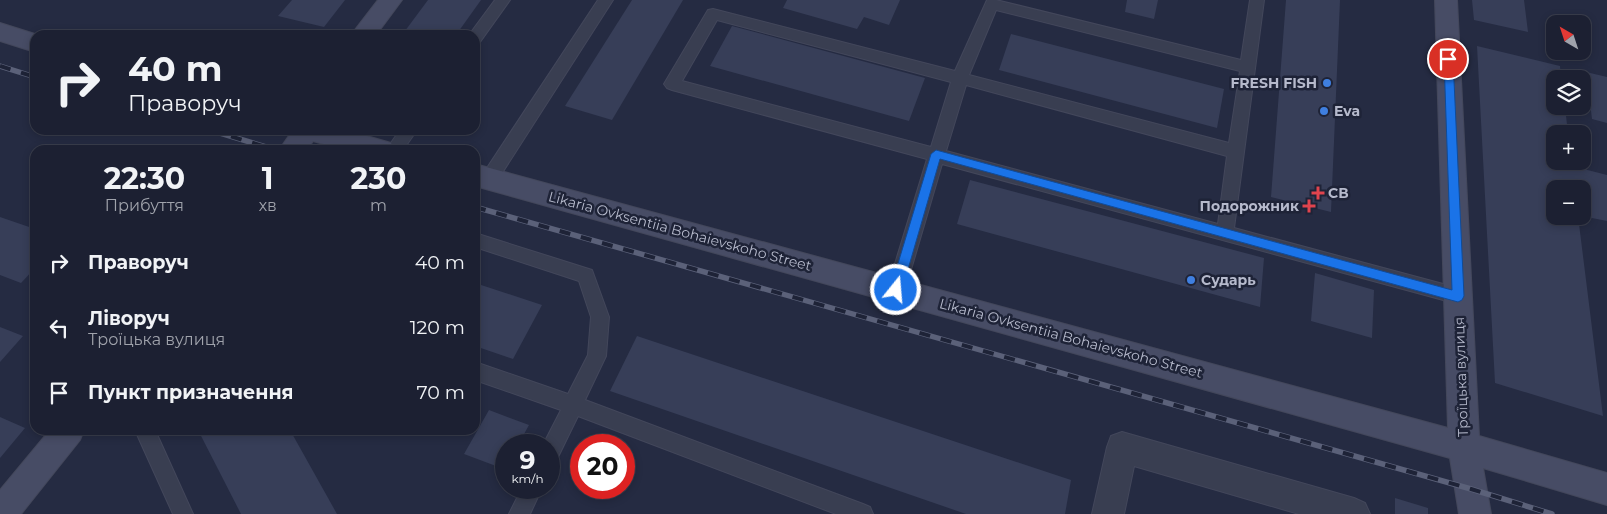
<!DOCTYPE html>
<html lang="uk">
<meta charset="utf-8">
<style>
:root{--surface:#1c2032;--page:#292d3e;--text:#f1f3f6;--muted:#a0a3ac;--line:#3a3e4d}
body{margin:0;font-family:Montserrat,sans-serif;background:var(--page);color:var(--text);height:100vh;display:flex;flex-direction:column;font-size:19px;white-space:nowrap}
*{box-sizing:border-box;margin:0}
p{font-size:16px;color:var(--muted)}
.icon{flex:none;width:28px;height:28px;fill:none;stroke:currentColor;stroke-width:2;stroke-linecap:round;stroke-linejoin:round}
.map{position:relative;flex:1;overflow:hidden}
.panel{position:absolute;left:30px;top:145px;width:450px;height:290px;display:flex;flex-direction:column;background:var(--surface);border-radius:15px;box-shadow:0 2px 8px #0003,0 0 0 1px var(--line)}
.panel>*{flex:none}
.banner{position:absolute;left:30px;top:30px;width:450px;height:105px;border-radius:15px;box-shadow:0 2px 8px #0003,0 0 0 1px var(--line);background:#1c2032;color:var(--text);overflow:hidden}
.needle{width:32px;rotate:321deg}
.tools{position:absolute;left:1546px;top:15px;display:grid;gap:10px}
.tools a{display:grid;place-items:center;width:45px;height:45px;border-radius:10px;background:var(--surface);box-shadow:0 2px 8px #0003,0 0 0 1px var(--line);font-size:25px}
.speed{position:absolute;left:495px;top:434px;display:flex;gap:10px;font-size:25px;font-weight:700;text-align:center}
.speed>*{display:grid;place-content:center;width:65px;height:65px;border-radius:50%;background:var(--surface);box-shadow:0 2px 8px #0003,0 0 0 1px var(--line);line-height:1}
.speed small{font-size:12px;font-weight:400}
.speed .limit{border:8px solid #d22;background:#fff;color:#111}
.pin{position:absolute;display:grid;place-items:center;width:42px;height:42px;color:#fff;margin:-21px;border:2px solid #fff;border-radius:50%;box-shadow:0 1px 5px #0007}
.me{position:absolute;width:55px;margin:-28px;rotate:17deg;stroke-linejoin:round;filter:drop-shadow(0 0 4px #0008)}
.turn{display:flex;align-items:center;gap:18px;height:105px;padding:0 15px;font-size:22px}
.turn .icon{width:65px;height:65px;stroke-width:2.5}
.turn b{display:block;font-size:35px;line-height:42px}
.eta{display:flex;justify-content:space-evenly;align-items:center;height:85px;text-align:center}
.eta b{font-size:30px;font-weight:700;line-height:35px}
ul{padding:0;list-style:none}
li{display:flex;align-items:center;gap:15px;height:65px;padding:0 15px}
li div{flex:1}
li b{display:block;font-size:19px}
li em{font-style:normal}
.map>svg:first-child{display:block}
</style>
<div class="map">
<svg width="1607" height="514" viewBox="0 0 1607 514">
<rect width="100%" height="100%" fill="#252b42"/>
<g fill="#373e58">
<polygon points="292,0 345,0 324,27 278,16"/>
<polygon points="428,0 481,0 456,35 402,35"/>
<polygon points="632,0 683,0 612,120 565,106"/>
<polygon points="787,0 900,0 889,25 864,17 857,29 783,8"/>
<polygon points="1127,0 1158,0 1154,19 1125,12"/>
<polygon points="1286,0 1340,0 1331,212 1271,197"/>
<polygon points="1472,0 1524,0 1528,32 1474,20"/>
<polygon points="732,26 925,78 909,121 710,66"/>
<polygon points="1011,34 1224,89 1217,128 999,70"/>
<polygon points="1477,46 1560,66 1561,79 1555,79 1555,106 1565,106 1568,134 1555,134 1555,161 1572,161 1572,166 1607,175 1607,221 1582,216 1582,189 1555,189 1555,216 1578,216 1603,416 1495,383"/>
<polygon points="1586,72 1607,77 1607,123 1592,119"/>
<polygon points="970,180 1264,258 1260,307 957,224"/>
<polygon points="0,217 35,229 35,268 21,283 0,275"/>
<polygon points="1315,273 1374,290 1372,338 1311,321"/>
<polygon points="475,283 542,305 513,359 475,346"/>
<polygon points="0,327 23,336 0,362"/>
<polygon points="637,336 1071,480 1065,514 966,514 610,391"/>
<polygon points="489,410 529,425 518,445 506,445 506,466 504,469 464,454"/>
<polygon points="0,417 25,428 0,458"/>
<polygon points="198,430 290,430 337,514 241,514"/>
<polygon points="1395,498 1428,508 1428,514 1395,514"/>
</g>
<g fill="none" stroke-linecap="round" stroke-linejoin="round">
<g stroke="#43475b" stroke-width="2">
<g id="lane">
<polygon points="495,0 510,0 480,42 475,44 475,35 469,35"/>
<polygon points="598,0 613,0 495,184 489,186 483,184 481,179 483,174"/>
<path d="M987,0h9l245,60 9,-60h14l-30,228 224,60 6,2 3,6 -3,6 -6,2 -516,-140 -37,126 -3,6 -6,2 -6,-2 -3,-6 40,-131 -255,-69 -5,-2 -3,-4 44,-74 5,-1 242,62zM996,10l244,61 -11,72 -260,-68zM717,20l234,62 -20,65 -249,-66zM966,85l261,71 -9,68 -272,-73z"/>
<polygon points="400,130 417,130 403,150 386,150"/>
<polygon points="475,233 592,270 609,317 606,356 585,400 863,504 870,507 873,514 836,514 578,416 556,461 549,464 549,445 543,445 561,410 475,380 475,362 568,394 588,355 591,317 579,281 475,247"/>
<polygon points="135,430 155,430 193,514 173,514"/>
<polygon points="522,488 542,488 530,514 509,514"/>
</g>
</g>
<g stroke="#43475b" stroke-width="2">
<polygon id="street" points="1122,432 1354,498 1365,503 1370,514 1299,514 1134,466 1124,514 1092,514 1107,447 1111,436"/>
</g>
<g stroke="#43475b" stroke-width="2">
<g id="secondary">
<polygon points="378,0 402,0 376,35 351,35"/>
<polygon points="1435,0 1457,0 1479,436 1607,473 1607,505 1483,468 1491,514 1459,514 1450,458 475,186 475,164 1448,428"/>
<polygon points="0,23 38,35 35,35 35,52 0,41"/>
<polygon points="293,130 346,130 391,143 395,150 345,150 313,141 307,150 279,150"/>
<polygon points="50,430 84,430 80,440 21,514 0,514 0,490"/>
</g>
</g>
<use href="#lane" fill="#393e51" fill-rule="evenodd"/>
<use href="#street" fill="#393e51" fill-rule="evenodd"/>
<use href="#secondary" fill="#474c65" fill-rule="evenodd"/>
<g stroke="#5b6179" stroke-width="5.5">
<g id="rail">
<polyline points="0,66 35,77"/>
<polyline points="210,130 276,150"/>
<polyline points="475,207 1471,489 1552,514"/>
</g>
</g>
<use href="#rail" stroke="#1e2337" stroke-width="4" stroke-dasharray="11" stroke-linecap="butt"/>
</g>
<polygon fill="#1a73e8" stroke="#114b97" points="1448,56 1453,59 1464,296 1462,300 1458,302 940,159 902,290 900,294 896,295 892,294 890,290 931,154 936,150 1452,290 1444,59"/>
<g fill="#3f7fe0" stroke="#1e2337" stroke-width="2">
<circle cx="1327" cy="83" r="5"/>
<circle cx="1324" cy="111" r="5"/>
<circle cx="1191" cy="280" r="5"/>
</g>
<g fill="#e0444e" stroke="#1e2337" stroke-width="2">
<path d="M1315.5 185.5h5v5h5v5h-5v5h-5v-5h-5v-5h5z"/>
<path d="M1306.5 198.5h5v5h5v5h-5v5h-5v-5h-5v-5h5z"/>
</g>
<g text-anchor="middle" stroke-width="5" stroke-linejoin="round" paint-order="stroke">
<g font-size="14" font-weight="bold" fill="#b6bacc" stroke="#1e2337" text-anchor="start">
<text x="1317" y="88" text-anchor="end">FRESH FISH</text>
<text x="1334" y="116">Eva</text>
<text x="1328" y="198">СВ</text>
<text x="1299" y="211" text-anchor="end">Подорожник</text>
<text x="1201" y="285">Сударь</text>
</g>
<g font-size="14" fill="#b6bacc" stroke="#1e2337">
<text transform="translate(680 231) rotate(15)" y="5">Likaria Ovksentiia Bohaievskoho Street</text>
<text transform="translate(1071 338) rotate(15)" y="5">Likaria Ovksentiia Bohaievskoho Street</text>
<text transform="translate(1461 377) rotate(-92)" y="5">Троїцька вулиця</text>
</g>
</g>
</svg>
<div class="tools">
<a><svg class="needle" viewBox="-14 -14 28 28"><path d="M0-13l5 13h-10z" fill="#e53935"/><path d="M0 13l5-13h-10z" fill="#a0a3ac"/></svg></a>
<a><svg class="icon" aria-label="layers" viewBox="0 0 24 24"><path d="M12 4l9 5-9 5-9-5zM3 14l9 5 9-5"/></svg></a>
<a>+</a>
<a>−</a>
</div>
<div class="speed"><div>9<small>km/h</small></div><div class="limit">20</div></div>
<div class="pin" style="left:1448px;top:59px;background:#d93025"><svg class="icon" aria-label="arrive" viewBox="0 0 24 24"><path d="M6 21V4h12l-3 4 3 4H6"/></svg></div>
<svg class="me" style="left:896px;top:290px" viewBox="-20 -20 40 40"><circle r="17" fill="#1a73e8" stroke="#fff" stroke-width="3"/><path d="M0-11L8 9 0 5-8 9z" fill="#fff"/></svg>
<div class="banner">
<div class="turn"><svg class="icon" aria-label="right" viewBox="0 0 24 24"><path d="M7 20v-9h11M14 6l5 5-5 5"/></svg><div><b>40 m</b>Праворуч</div></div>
</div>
<section class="panel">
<div class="eta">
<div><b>22:30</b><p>Прибуття</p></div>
<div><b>1</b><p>хв</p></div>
<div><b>230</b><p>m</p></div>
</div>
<ul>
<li><svg class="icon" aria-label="right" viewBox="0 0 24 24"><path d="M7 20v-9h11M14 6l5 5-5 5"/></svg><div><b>Праворуч</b></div><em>40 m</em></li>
<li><svg class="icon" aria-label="left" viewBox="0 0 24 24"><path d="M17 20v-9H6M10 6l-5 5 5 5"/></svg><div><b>Ліворуч</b><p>Троїцька вулиця</p></div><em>120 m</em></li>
<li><svg class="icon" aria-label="arrive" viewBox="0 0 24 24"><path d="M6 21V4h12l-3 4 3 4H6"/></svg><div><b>Пункт призначення</b></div><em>70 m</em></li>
</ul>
</section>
</div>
